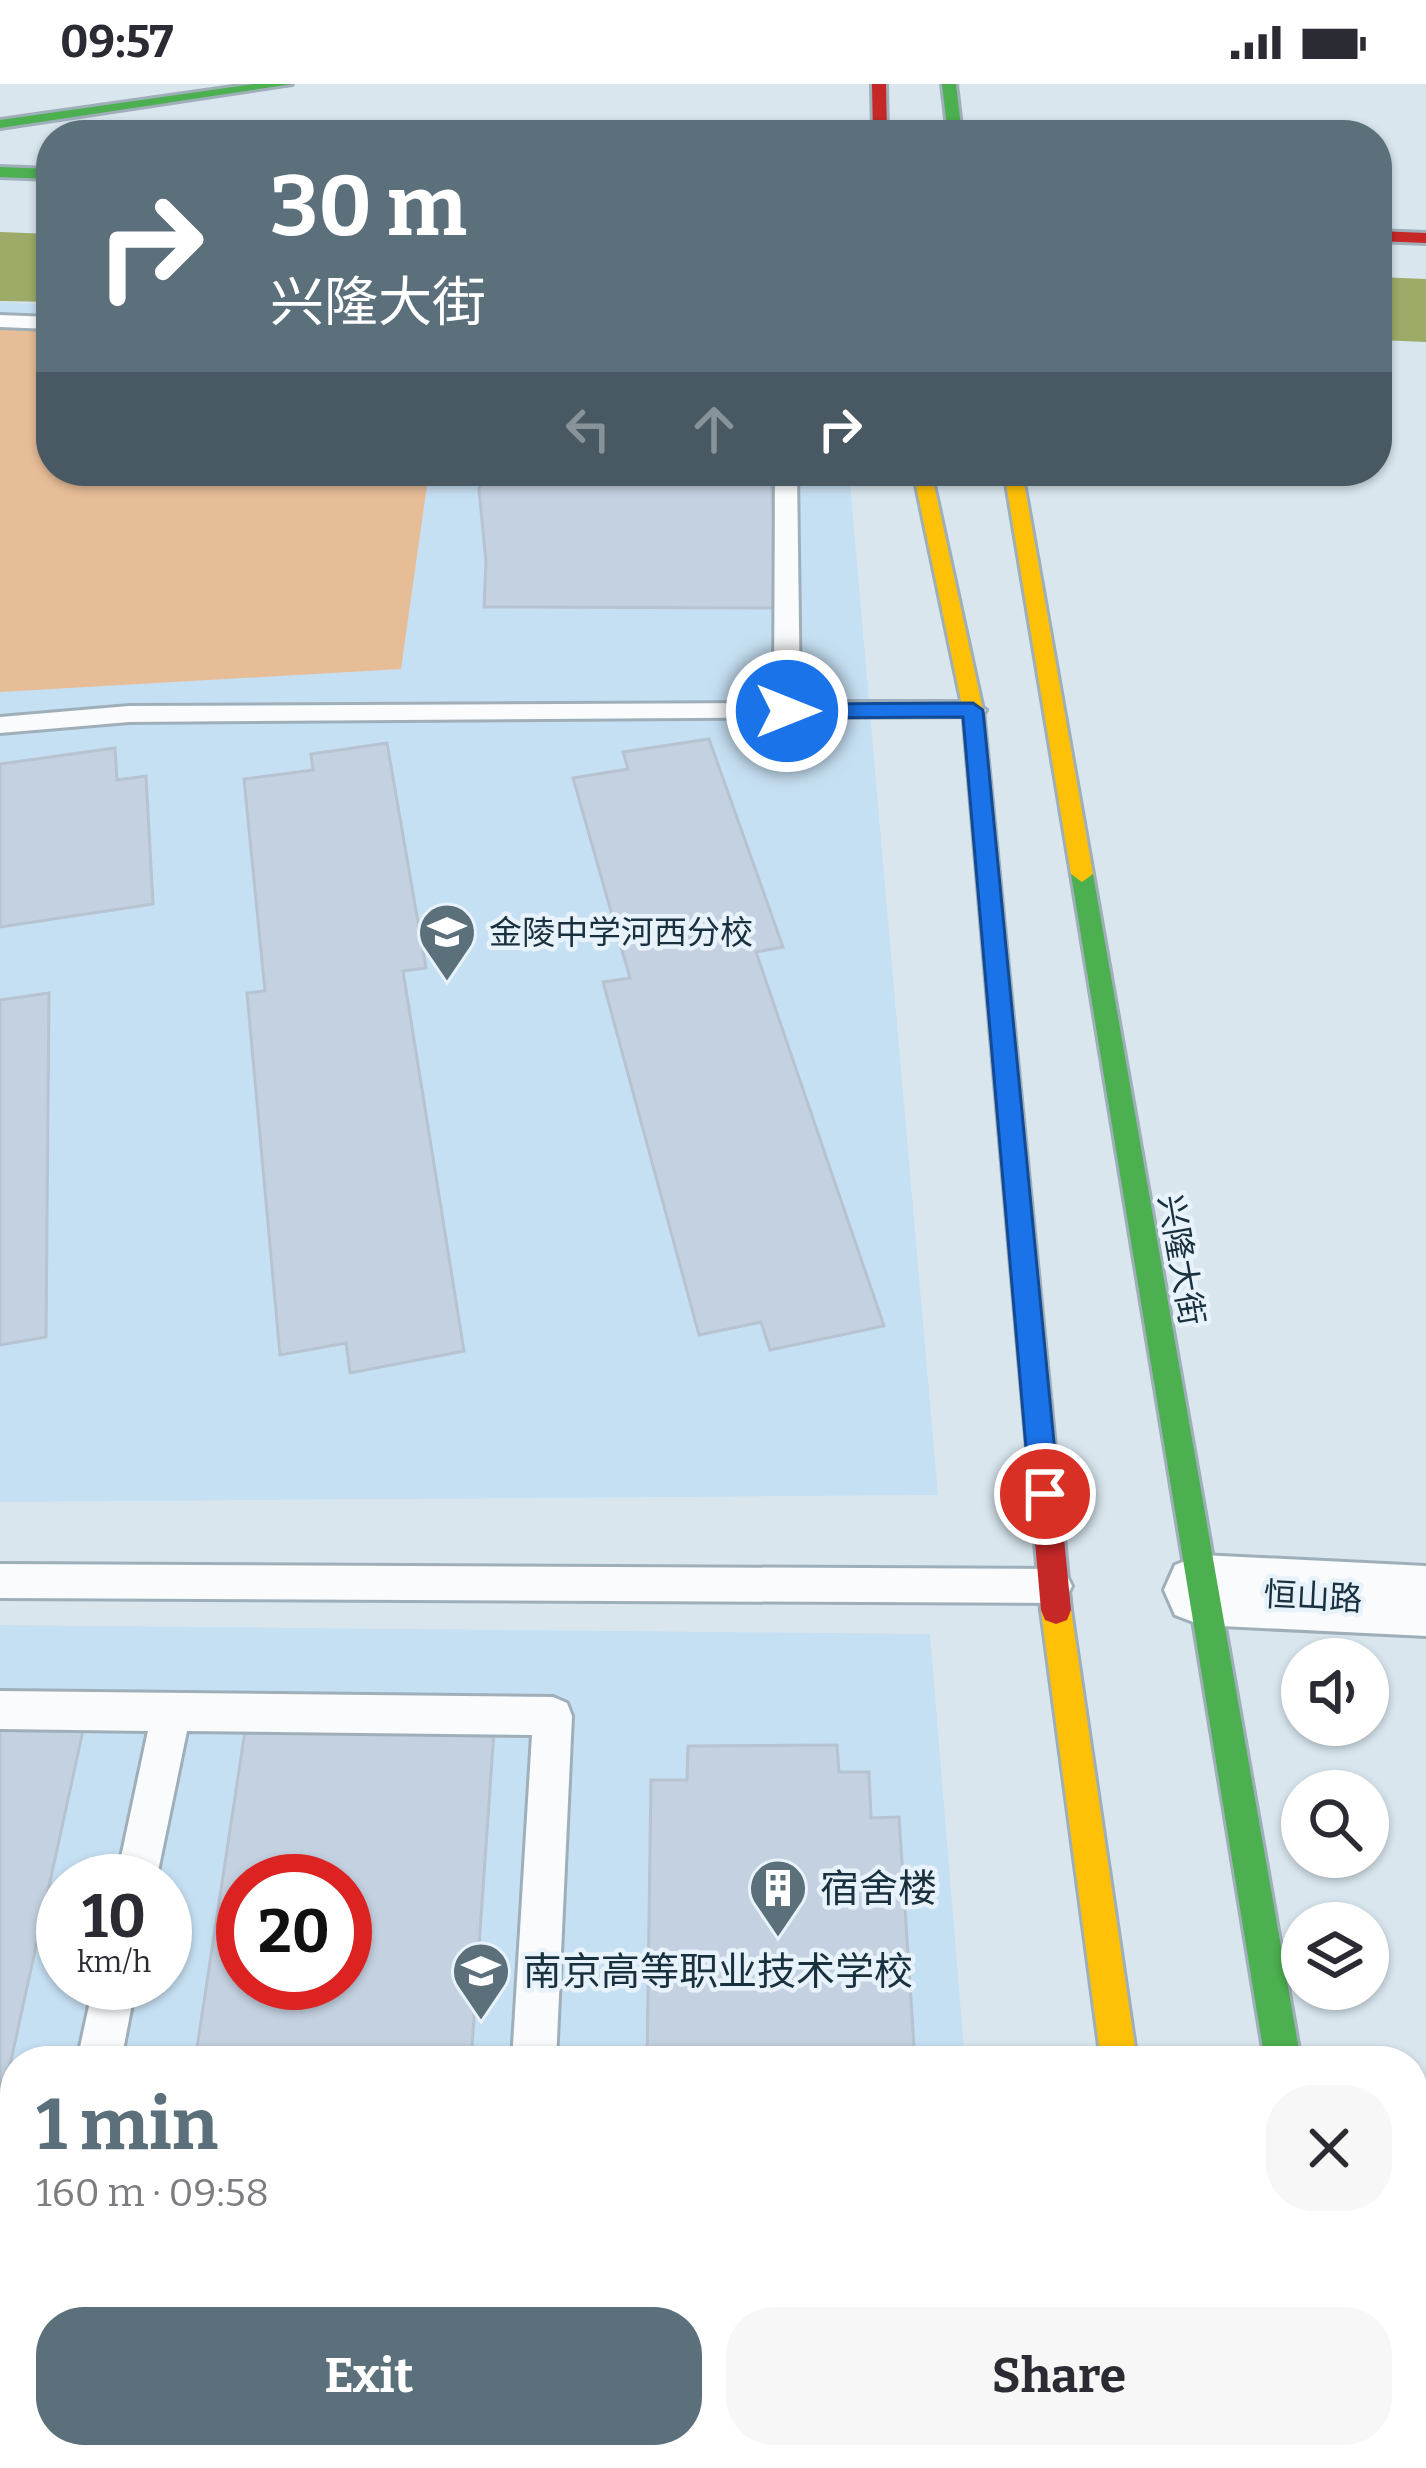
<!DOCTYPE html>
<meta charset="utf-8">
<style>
:root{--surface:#fff;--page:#f7f7f7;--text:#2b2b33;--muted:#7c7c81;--accent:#5c707c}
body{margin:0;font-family:Bitter,"Noto Sans SC",serif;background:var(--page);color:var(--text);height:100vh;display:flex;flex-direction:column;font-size:45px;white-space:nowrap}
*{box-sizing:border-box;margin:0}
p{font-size:39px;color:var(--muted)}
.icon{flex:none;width:66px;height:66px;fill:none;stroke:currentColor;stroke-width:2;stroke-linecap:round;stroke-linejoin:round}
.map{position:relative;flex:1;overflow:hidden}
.drawer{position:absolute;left:0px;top:1962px;width:1428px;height:423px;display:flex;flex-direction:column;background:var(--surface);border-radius:48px 48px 0 0;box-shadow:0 3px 9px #0004}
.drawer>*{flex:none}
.top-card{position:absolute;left:36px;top:36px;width:1356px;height:366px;border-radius:48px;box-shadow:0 3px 9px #0004;background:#5c707c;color:#fff;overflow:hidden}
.controls{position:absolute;left:1281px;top:1554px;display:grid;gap:24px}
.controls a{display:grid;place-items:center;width:108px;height:108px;border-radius:50%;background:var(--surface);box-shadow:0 3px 9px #0004;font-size:60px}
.speed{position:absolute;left:36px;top:1770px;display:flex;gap:24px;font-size:60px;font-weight:700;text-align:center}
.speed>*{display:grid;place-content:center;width:156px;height:156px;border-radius:50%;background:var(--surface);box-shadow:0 3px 9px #0004;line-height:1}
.speed small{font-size:30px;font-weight:400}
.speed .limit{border:18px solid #d22;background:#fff;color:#111}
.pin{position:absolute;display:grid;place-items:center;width:102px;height:102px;color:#fff;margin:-51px;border:6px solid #fff;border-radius:50%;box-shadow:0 3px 12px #0007}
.me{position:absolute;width:132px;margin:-66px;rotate:90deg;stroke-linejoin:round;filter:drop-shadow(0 0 9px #0008)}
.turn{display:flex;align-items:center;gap:42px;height:252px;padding:0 36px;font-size:54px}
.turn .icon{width:156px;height:156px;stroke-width:2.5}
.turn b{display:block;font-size:84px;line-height:102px}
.lanes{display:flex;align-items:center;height:114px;padding:0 36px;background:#0003;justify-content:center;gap:60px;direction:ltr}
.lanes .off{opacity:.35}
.round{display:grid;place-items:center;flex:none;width:126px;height:126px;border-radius:48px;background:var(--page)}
.head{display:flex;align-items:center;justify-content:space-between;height:204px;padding:0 36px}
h1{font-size:72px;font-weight:700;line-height:90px;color:var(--accent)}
.primary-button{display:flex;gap:24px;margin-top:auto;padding:24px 36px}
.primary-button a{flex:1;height:138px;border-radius:48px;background:var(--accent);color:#fff;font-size:48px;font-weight:700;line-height:138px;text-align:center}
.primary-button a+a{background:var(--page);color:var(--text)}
.status{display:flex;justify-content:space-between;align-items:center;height:84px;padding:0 60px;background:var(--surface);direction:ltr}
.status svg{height:33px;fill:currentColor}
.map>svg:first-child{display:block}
</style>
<div class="status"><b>09:57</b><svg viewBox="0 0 49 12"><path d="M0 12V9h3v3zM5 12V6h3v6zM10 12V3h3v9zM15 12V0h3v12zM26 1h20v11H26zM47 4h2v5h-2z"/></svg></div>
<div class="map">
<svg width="1426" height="2384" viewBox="0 0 1426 2384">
<rect width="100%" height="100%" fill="#d9e6ee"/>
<g fill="#c6e0f3" fill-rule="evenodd">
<polygon points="0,218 51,221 51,387 849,387 938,1411 0,1418"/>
<path d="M0,1541l930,9 35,427h-950v393h982l2,14h-999zM63,1797h102v102h-102zM243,1797h102v102h-102z"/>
</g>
<polygon fill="#e7bd98" points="0,240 51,242 51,387 429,387 401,585 0,608"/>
<g fill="#9cac68">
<polygon points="0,148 51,150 51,218 0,217"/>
<polygon points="1377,193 1426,195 1426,258 1377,256"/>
</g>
<g fill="#c4d1e0" stroke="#b7c3d0" stroke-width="3" fill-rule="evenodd">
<polygon points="483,387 771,387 778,524 484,523 486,478 479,406"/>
<polygon points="709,655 783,863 756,868 884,1242 770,1266 761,1238 699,1251 603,898 630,894 573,694 628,685 623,668"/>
<polygon points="387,659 426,884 403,887 464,1267 350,1289 346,1259 280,1271 247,909 265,907 244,695 313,686 311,670"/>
<polygon points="115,664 117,696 146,692 153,820 0,843 0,680"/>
<polygon points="49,909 46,1253 0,1261 0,916"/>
<polygon points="0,1641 84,1642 0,2027"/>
<path d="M245,1647h249l-23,330h-276zM243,1797h102v102h-102z"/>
<polygon points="837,1661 839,1688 869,1688 871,1734 899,1733 915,1977 647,1977 651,1696 687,1696 688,1662"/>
</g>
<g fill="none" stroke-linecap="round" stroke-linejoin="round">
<g stroke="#9fafba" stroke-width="6">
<g id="lane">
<polygon points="0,231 51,233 51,245 0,243"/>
<polygon points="775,387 797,387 800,618 973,618 986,626 982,632 129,638 0,649 0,633 129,622 774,619"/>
<polygon points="0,1480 1053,1485 1066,1490 1072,1502 1066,1514 1053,1519 0,1514"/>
<polygon points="0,1607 553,1613 567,1619 572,1632 556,1977 512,1977 532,1651 187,1647 156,1797 116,1797 148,1647 0,1645"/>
<polygon points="94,1899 136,1899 121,1977 77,1977"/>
<polygon points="15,2348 15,2370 43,2370 40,2384 0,2384 0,2358"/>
<rect x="488" y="2370" width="48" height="14"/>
</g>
</g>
<g stroke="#9fafba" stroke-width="6">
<polygon id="street" points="1201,1471 1426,1482 1426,1552 1201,1541 1175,1531 1164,1506 1175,1481"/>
</g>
<g stroke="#9fafba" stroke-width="6">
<g id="fast">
<polygon points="254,0 292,0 0,44 0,36"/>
<polygon points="942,0 956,0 962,51 948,51"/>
<polygon points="0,83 51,85 51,95 0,93"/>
<polygon points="1082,782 1093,790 1301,1977 1265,1977 1071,790"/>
<polygon points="1153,2370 1193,2370 1195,2384 1155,2384"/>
</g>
</g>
<g stroke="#9fafba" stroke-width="6">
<g id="slow">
<polygon points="913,387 931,387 983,626 1015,954 1003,963 991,954 963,626"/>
<polygon points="1004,387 1022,387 1093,790 1082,798 1071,790"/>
<polygon points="1056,1512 1067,1516 1071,1526 1137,1977 1101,1977 1041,1526 1045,1516"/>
<polygon points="1332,2370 1372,2370 1374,2384 1334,2384"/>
</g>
</g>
<g stroke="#9fafba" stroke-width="6">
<g id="jam">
<polygon points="872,0 886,0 887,51 873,51"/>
<polygon points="1377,147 1426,149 1426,159 1377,157"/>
<polygon points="1003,945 1015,954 1071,1526 1067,1536 1056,1540 1045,1536 1041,1526 991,954"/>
</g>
</g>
<use href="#lane" fill="#f9fbfc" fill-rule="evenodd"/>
<use href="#street" fill="#f9fbfc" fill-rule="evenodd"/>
<use href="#fast" fill="#4caf50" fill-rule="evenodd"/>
<use href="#slow" fill="#ffc107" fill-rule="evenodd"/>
<use href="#jam" fill="#c62828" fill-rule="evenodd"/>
</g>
<polygon fill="#1a73e8" stroke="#114b97" stroke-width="3" points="973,619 983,626 1059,1410 1055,1420 1045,1423 1034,1420 1030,1410 963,633 787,634 777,627 787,620"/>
<defs>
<g id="school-pin" transform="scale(3)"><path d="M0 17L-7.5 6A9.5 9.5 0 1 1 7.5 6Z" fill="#5c707c" stroke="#e7f2fa"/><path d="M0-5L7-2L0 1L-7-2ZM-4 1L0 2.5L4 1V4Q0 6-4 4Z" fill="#fff"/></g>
<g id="building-pin" transform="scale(3)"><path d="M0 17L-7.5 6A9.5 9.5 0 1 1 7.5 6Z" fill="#5c707c" stroke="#e7f2fa"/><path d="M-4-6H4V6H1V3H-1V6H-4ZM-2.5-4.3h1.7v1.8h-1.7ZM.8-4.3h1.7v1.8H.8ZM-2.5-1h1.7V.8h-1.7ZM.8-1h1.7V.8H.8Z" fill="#fff"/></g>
</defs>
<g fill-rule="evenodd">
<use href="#school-pin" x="447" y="848"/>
<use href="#building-pin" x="778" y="1804"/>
<use href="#school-pin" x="481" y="1887"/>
</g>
<g text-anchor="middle" stroke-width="9" stroke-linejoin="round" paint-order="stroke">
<g font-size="33" fill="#19303f" stroke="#e7f2fa" text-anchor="start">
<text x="489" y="860">金陵中学河西分校</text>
</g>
<g font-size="33" fill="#19303f" stroke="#e7f2fa">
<text transform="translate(1182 1176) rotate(80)" y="12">兴隆大街</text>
<text transform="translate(1313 1512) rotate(3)" y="12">恒山路</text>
</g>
<g font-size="39" fill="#19303f" stroke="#e7f2fa" text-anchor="start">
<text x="820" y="1818">宿舍楼</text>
<text x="523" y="1901">南京高等职业技术学校</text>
</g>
</g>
</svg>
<div class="controls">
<a><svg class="icon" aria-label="sound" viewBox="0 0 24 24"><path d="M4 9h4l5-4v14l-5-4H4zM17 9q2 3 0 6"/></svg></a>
<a><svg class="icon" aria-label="search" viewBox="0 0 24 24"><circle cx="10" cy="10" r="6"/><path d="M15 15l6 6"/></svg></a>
<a><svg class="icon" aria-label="layers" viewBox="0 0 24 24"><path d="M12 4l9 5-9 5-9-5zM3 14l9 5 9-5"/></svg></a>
</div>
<div class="speed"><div>10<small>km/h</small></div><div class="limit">20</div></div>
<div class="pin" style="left:1045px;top:1410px;background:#d93025"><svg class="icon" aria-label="arrive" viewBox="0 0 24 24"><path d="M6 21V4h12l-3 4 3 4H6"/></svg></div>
<svg class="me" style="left:787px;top:627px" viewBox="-20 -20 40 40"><circle r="17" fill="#1a73e8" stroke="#fff" stroke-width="3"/><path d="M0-11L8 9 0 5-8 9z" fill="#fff"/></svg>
<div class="top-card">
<div class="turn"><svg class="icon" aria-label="right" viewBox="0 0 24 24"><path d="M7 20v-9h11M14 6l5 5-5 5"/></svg><div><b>30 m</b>兴隆大街</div></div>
<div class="lanes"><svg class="icon off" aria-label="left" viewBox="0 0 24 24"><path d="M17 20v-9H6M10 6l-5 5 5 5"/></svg><svg class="icon off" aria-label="ahead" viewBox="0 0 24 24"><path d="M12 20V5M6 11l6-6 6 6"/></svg><svg class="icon" aria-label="right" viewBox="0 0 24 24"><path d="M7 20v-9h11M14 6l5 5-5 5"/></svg></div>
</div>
<section class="drawer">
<div class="head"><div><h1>1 min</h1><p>160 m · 09:58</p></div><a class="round"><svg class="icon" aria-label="close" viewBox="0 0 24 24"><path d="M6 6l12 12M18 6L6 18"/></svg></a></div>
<div class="primary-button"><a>Exit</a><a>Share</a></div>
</section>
</div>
